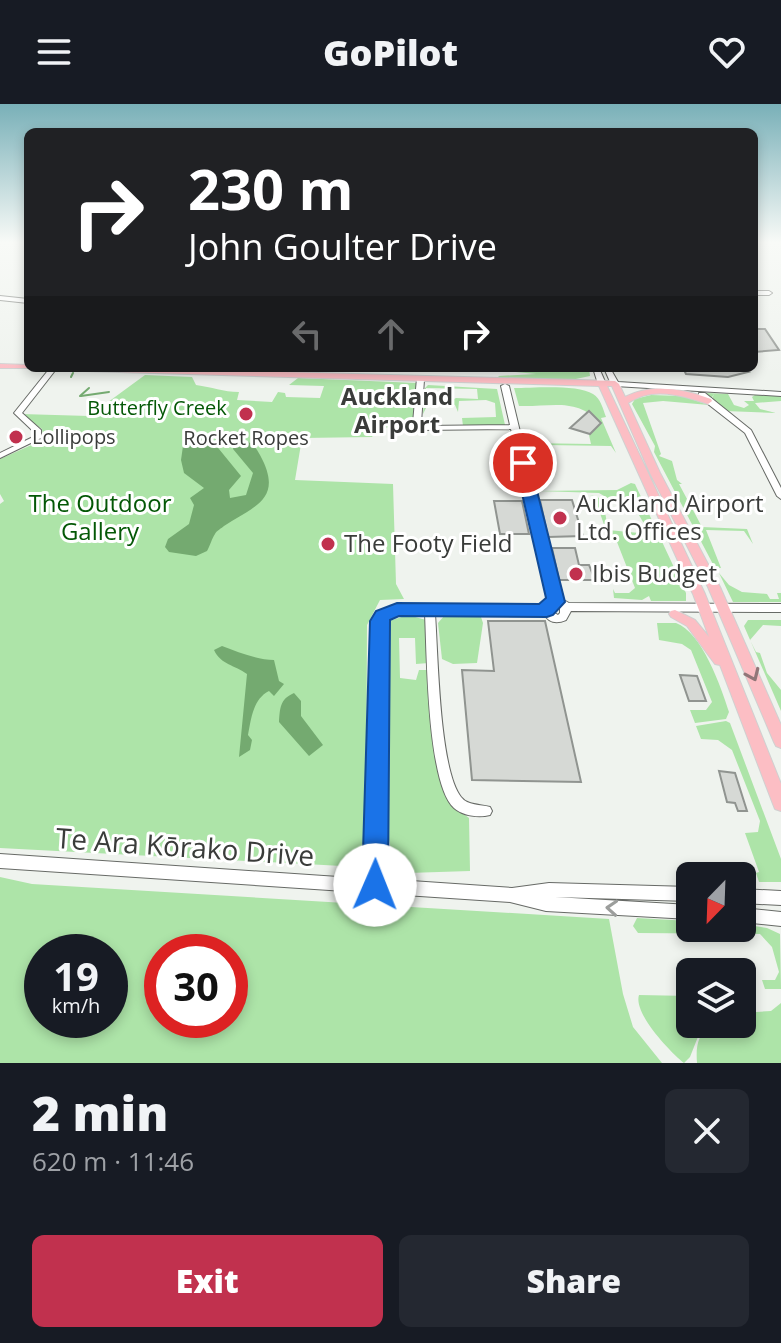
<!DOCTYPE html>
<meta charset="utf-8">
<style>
:root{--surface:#171b24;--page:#242831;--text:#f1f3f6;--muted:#9ea1a6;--accent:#c1314e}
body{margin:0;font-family:"Open Sans",sans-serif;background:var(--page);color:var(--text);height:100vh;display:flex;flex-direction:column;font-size:30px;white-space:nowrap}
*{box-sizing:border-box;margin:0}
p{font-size:26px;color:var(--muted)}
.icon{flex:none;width:44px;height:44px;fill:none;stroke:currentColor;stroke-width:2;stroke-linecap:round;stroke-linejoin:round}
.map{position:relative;height:959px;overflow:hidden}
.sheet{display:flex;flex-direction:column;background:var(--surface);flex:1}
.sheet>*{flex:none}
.hud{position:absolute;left:24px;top:24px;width:734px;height:244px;border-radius:12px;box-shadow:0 4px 12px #0003;background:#202124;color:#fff;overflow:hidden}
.needle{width:52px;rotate:203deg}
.tools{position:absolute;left:676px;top:758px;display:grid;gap:16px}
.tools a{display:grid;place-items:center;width:80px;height:80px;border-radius:12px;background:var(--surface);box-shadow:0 4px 12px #0003;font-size:40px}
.speed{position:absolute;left:24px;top:830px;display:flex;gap:16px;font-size:40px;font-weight:700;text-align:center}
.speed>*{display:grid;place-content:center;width:104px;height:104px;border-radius:50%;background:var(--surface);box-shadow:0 4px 12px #0003;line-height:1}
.speed small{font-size:20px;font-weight:400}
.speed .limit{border:12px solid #d22;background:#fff;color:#111}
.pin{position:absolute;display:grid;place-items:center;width:68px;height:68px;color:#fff;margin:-34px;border:4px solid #fff;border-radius:50%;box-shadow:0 2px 8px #0007}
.me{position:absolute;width:88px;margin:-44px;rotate:1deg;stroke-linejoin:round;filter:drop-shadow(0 0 6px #0008)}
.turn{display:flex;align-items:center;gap:28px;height:168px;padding:0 32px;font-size:36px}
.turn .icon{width:104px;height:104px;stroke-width:2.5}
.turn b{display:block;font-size:56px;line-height:68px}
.lanes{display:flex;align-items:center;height:76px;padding:0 32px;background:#0003;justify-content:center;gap:40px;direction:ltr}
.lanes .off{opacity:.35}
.round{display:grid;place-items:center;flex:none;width:84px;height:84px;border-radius:12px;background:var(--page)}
.overview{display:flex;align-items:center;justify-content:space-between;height:136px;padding:0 32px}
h1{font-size:48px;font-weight:800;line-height:60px}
.primary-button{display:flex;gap:16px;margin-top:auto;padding:16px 32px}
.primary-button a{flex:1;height:92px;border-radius:12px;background:var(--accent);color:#fff;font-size:32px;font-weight:800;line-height:92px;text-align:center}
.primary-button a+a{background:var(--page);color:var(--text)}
header{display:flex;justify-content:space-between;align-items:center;height:104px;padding:0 32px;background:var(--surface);font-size:36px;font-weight:800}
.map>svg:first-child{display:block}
</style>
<header><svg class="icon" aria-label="menu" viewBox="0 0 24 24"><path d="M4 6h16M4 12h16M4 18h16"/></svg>GoPilot<svg class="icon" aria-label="heart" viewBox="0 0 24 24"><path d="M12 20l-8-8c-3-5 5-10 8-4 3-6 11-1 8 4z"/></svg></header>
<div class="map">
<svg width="781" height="959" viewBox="0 0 781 959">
<rect width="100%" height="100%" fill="#eff3ee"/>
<g fill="#ade4a8" fill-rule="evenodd">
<polygon points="573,264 589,264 590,272 571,276 501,275 498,272 536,270 495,266 565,267"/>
<path d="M145,271l47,2 4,8c16,2 27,7 43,7l-2,8 35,2 6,-10 7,1 1,4 34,1 4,-12 -35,-1 9,-7 119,5 -2,43c-14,1 -35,-3 -43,11l-70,1 -7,42 98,4 3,100 8,15 -24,1 -13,25 -1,213 -14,25 -10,3 -342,-18v-344l4,-3 -4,-7v-35l36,-16 7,-7 -1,-7 -21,-15 68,2z"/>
<polygon points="428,281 497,285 505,321 463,322 462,314 496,313 495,299 486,296 459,297 458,308 455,301 443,298 428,300 423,310 424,295 445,296 446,299 456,294 478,295 477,285 426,284 426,289 429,290 424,290 425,284"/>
<path d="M514,284c19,0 64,-4 79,6 8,5 10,15 13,23l-5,1 15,35 -5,-7 -66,-1 -1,4 -14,1 -2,-7 63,1 -2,-9 12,-12c-25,-26 -50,-16 -82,-17z"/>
<polygon points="707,289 728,290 734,301 744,304 749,301 744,297 754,297 752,293 755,291 781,292 781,297 755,299 760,305 776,309 725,307 712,295 714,290 711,295 704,291"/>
<polygon points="651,291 682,292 709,301 663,297 643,299 661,350 659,352 672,357 677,376 682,380 679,380 702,423 747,425 753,440 744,427 706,426 721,464 715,464 654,348 655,342 632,300 635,295"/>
<polygon points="631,379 635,380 686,489 686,497 651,497 649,492 642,496 614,494 613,485 615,489 629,489 635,484 617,438 604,436 609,435 594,392 589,391 603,395 608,426 650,430 629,394 611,396 599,389 538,387 617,386"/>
<polygon points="719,469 729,481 742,488 767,490 770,495 779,495 777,489 781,489 781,498 733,498"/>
<polygon points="408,511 426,516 429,559 416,560 415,534 399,534 400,574 416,576 419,566 430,566 453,702 469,714 470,767 408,769 393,756 388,730 383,526 389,517"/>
<polygon points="444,512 481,513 483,519 477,559 453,560 442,555 438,519"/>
<polygon points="748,516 781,516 781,522 763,521 750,536 756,548 760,549 767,569 781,586 781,607 744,522"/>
<path d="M676,519c26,9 45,64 53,89l-3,7 -31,4 -5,-13h16l6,-8 -21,-52 -9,-6 -23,-4 -2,-17z"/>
<polygon points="726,617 730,619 781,755 781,778 752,778 759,778 756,769 759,768 745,729 758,728 760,717 732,646 718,636 701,635 696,622"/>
<path d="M0,773l32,7 577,35 14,75 10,33 29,36h-662zM110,848v68h-68v-68zM162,848h68v68h-68z"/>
<polygon points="637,814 690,817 690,824 742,824 742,820 767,824 780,830 781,885 765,885 762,876 775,876 779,868 772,843 760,830 638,829 633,822"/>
<path d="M639,891l51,1v28h13l-13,33 -6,6c-14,-11 -51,-50 -45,-68z"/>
<path d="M781,899v60h-84c-3,-36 14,-39 45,-39v-11l29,-2z"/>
</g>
<g fill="#74aa70">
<path d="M197,332l13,2 31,38 -12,14 1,8 16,-3 7,-22 -20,-24 2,-8c13,-2 19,3 25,14 24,44 -5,51 -36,71 -2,2 -8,5 -9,8 -3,4 -5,12 -8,17l-11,5 -27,-4 -4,-5 3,-8 21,-15 5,-19 -4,-7 14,-10 -20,-15 -3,-13 2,-14z"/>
<path d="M222,542c16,6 36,14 52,14l5,21 5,3 -10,12 -5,-5c-16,8 -18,28 -21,44l4,5 -2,10 -11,7 8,-83c-12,-9 -26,-9 -33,-24z"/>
<path d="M294,589l7,8v15l22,29 -14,11 -30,-34c1,-14 1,-23 15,-29z"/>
</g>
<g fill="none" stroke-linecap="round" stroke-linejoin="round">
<g stroke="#74aa70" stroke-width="2">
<polyline points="71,273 73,269"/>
<polyline points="80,292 89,284"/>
<polyline points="81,292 109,288"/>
</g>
</g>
<g fill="#d6d9d5" stroke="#909490" stroke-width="2">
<polygon points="754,225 765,225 779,246 754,248"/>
<polygon points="683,264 739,264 748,268 728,273 686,270"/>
<polygon points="589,307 601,319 590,330 570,324"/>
<polygon points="540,396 572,396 583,432 548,433"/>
<polygon points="494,397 522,397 529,430 500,430"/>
<polygon points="552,444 575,444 579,461 589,461 595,476 559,476"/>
<polygon points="488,517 545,517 581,678 472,676 462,566 494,567"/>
<polygon points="680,571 697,572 706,597 689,597"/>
<polygon points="719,667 735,669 747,707 738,707 735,699 727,698"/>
</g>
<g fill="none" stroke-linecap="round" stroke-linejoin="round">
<g stroke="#676a66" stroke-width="2">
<g id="minor">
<polygon points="754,187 769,187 772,189 769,191 754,191"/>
<polygon points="0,192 28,195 28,199 0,196"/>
<polygon points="50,264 57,264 22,309 41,326 41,334 0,354 0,349 33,333 34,328 14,309"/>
<polygon points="593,264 599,264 606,280 605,282 598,280"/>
<polygon points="604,264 610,264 618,278 781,288 781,292 615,282 611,280"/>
<path d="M417,274l7,2 -3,43 3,3 86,-1 -9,-39 4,-2 4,2 51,212 9,5 212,1v8l-210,-1 -5,9c-9,4 -17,3 -22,-6h-109c3,39 4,155 26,183 7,9 19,7 29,10l2,4 -2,4c-11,3 -27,1 -36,-7 -27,-24 -27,-155 -29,-194h-26l-13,6 -2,8 -2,251 130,9 37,-5 141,4v14l-135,-4 135,8v14l-144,-8 -36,-9 -510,-34v-14l368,25 6,-251 3,-13 20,-9h147l6,-7 -39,-170 -92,1 -6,-7zM555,501h3l2,2v6l-2,2 -5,-3z"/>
<polygon points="699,289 705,289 751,326 781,384 781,395 777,392 745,329 699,293"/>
<polygon points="742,785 781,787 781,801 742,799"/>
<polygon points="742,804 781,808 781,822 742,818"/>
</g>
</g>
<g stroke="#d0d0d0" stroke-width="2">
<g id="major">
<polygon points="0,260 28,261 28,264 31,264 0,264"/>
<path d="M47,264h92l476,13 4,3 6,13c27,-14 59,-8 86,2l1,2 -4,3c-26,-9 -56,-18 -80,-1l32,70 60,114 61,138v23l-5,-2 -2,-4 -66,-155 -58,-114 -38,-87h-5l98,208 76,190v27l-6,-2 -2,-5 -53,-139 -5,-1 -28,-38 -16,-9 -2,-3 2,-3 4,-1 20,10 14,17 -16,-43 -94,-208 -548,-16z"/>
</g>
</g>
<use href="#minor" fill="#fff" fill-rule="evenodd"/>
<use href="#major" fill="#fcbec4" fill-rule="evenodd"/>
</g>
<defs><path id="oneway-chevron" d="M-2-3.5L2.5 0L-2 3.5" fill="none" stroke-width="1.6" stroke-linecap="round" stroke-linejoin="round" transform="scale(2)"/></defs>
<use stroke="#917678" href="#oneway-chevron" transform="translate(753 571) rotate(66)"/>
<use stroke="#9c9e9c" href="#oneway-chevron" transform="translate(612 804) rotate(-176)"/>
<linearGradient id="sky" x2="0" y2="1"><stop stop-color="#79b0b8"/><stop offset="0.51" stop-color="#f8faf7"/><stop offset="1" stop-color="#f8faf7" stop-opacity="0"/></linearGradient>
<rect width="781" height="271" fill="url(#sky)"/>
<polygon fill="#1a73e8" stroke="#114b97" stroke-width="2" points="523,354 530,359 565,498 553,511 547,513 399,512 390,516 388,781 384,790 375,794 365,790 362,781 370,517 376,507 397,499 539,500 546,494 515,359"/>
<g fill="#c1314e" stroke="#fff" stroke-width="3">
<circle cx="246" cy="310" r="8"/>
<circle cx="16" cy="333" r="8"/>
<circle cx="560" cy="414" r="8"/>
<circle cx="328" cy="440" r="8"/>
<circle cx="576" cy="470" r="8"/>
</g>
<g text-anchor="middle" stroke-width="6" stroke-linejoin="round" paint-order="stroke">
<g font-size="20" fill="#045806" stroke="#fff">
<text x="157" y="311">Butterfly Creek</text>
</g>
<g font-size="20" fill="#3a3c3a" stroke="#fff" text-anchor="start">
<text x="32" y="340">Lollipops</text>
<text x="246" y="341" text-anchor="middle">Rocket Ropes</text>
</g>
<g font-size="24" font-weight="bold" fill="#3a3c3a" stroke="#fff">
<text x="397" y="301">Auckland<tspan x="397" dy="28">Airport</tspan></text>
</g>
<g font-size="24" fill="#045806" stroke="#fff">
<text x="100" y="408">The Outdoor<tspan x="100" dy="28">Gallery</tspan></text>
</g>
<g font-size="24" fill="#3a3c3a" stroke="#fff" text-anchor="start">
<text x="576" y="408">Auckland Airport<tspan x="576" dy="28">Ltd. Offices</tspan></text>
<text x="344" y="448">The Footy Field</text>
<text x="592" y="478">Ibis Budget</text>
</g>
<g font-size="28" fill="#3a3c3a" stroke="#fff">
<text transform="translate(185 743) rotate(4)" y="10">Te Ara Kōrako Drive</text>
</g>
</g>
</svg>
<div class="tools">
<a><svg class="needle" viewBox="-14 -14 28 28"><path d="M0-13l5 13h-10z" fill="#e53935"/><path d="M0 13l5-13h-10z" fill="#9ea1a6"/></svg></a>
<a><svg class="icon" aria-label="layers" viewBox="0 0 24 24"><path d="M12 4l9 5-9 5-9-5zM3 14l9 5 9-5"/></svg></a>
</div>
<div class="speed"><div>19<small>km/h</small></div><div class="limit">30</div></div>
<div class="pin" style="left:523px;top:359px;background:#d93025"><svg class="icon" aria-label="arrive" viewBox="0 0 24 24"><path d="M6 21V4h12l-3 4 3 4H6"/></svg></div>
<svg class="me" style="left:375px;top:781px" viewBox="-20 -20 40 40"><circle r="19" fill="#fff"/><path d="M0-13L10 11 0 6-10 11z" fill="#1a73e8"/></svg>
<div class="hud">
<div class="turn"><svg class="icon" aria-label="right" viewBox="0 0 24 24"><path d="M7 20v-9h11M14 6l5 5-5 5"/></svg><div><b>230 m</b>John Goulter Drive</div></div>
<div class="lanes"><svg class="icon off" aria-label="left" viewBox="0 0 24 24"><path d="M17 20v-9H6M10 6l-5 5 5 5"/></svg><svg class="icon off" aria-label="ahead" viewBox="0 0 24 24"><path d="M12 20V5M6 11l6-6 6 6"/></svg><svg class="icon" aria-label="right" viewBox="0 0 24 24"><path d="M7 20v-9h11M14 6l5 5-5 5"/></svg></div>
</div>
</div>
<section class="sheet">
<div class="overview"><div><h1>2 min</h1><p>620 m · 11:46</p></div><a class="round"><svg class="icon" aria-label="close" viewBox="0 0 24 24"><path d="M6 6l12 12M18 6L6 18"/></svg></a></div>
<div class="primary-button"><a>Exit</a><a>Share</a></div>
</section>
